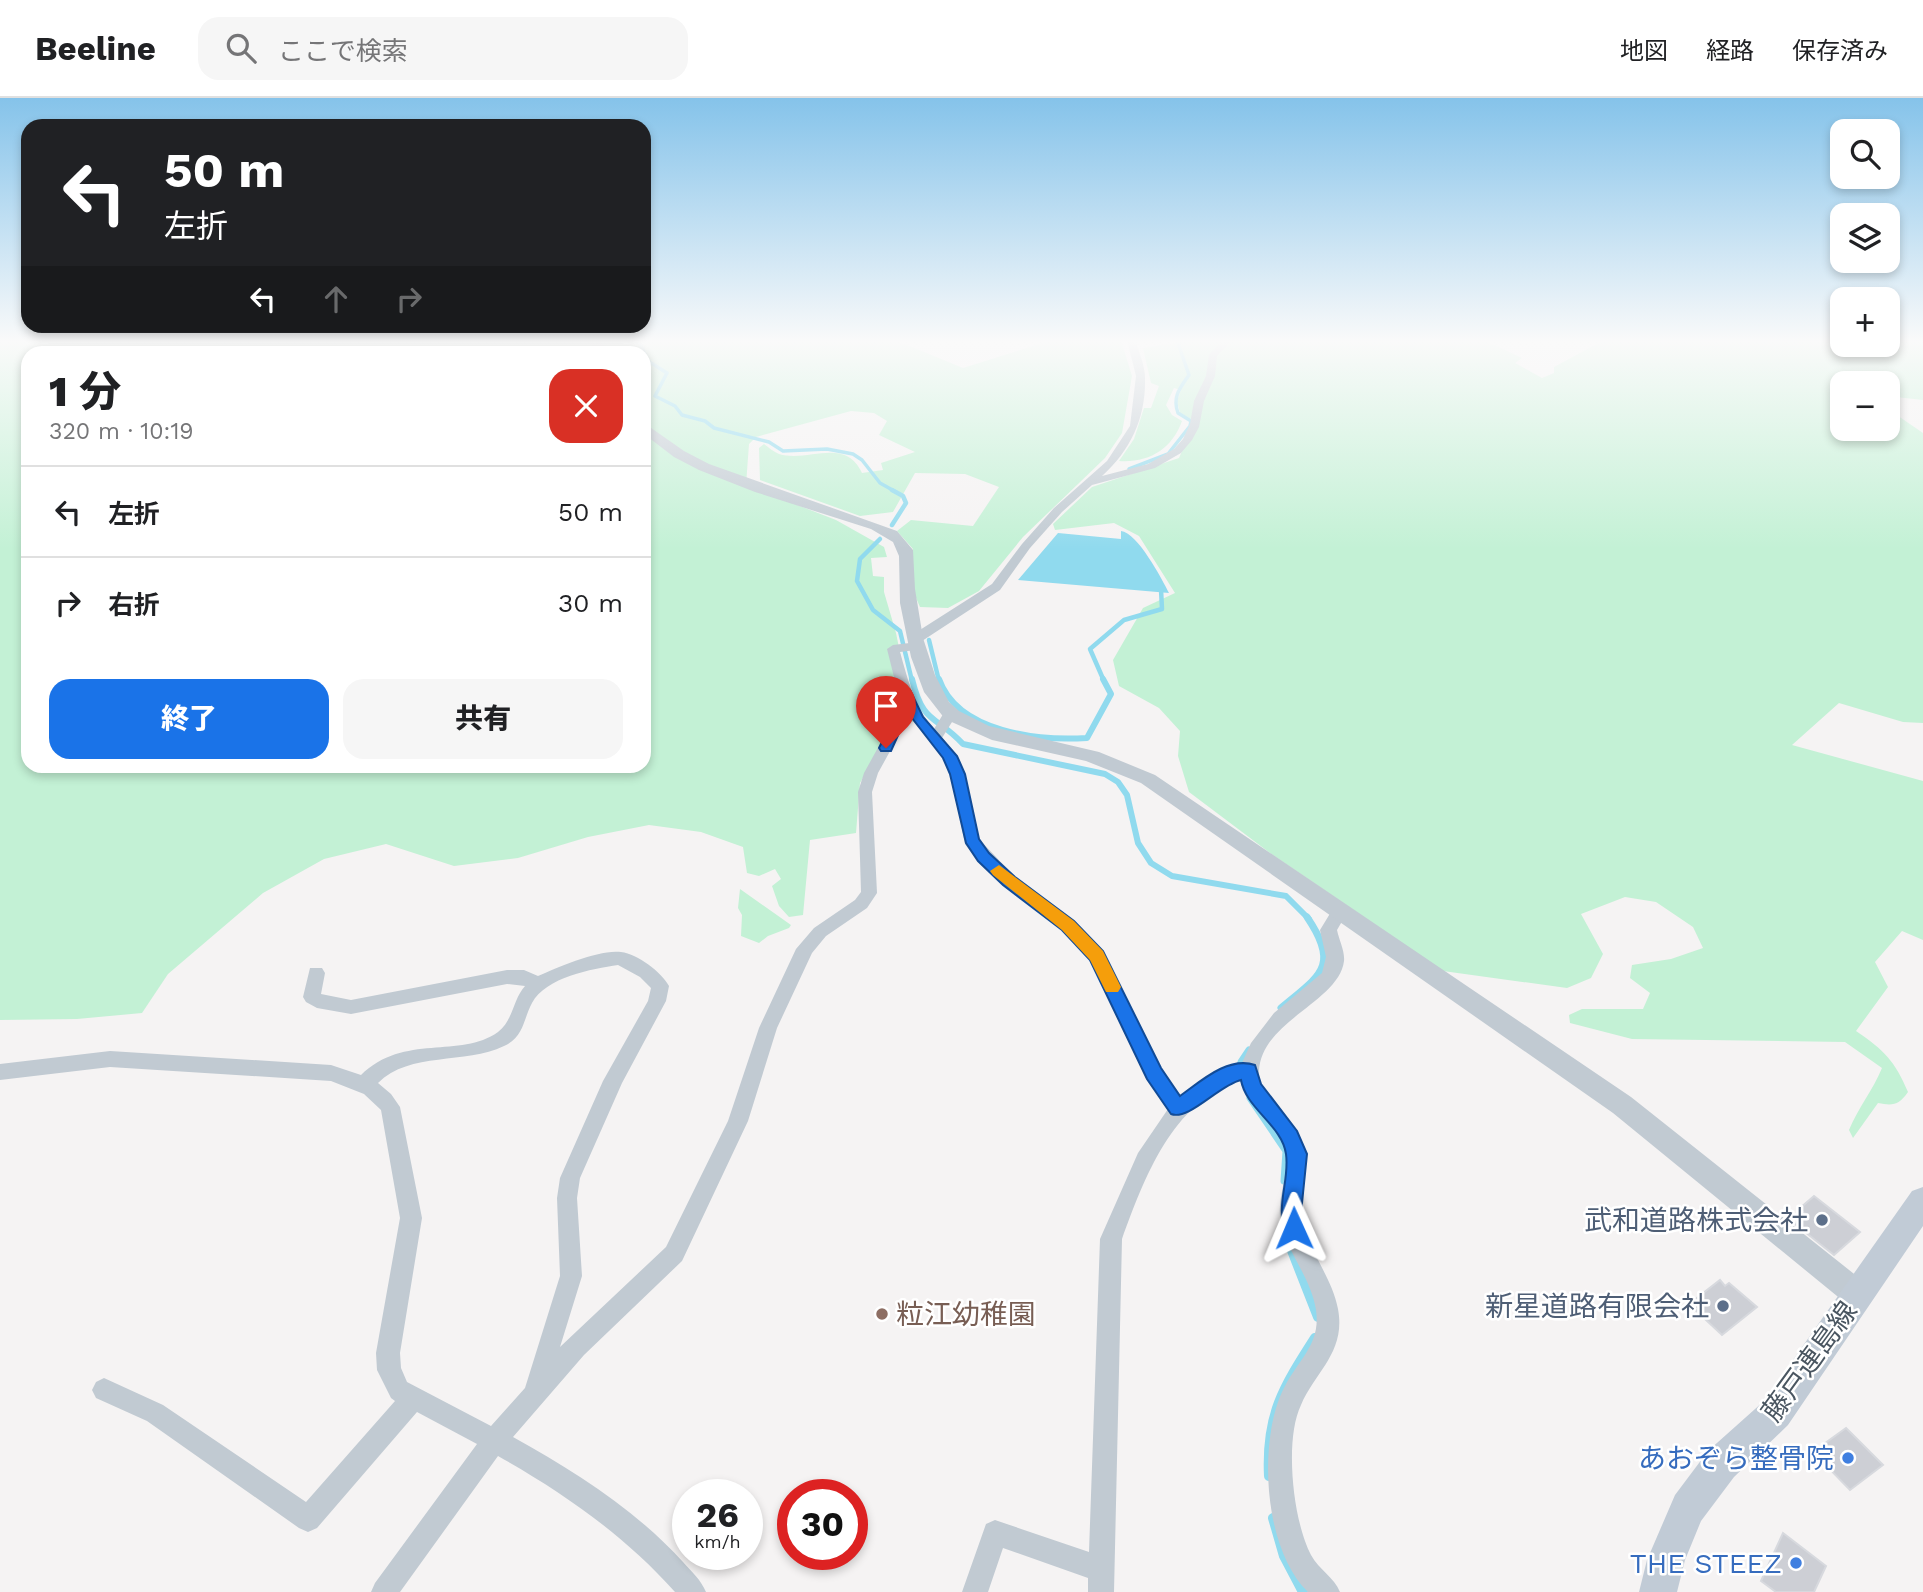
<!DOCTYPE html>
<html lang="ja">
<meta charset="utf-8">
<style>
:root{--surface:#fff;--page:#f6f6f6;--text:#202124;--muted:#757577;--line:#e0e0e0;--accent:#1a73e8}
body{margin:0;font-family:"Work Sans","Noto Sans JP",sans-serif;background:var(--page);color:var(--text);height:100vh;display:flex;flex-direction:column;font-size:26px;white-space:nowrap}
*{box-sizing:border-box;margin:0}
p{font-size:23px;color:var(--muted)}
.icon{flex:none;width:38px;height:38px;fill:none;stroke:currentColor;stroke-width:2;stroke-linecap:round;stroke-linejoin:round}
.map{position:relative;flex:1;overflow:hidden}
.sheet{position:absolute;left:21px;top:248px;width:630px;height:427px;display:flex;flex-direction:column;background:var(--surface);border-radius:21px;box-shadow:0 4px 10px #0003}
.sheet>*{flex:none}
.guide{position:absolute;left:21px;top:21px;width:630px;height:214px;border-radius:21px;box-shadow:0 4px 10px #0003;background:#202124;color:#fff;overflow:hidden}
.fabs{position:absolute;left:1830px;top:21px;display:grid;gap:14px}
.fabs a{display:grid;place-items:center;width:70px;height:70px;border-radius:14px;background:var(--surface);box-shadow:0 4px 10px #0003;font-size:35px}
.speed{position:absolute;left:672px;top:1381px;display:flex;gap:14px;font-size:35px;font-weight:700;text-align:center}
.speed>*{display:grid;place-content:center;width:91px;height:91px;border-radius:50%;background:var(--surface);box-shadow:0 4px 10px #0003;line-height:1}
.speed small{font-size:18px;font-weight:400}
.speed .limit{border:10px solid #d22;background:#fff;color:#111}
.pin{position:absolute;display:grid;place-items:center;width:60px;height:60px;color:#fff;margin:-72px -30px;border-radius:50% 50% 50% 0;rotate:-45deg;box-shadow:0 0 7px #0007}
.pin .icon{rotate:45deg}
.me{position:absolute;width:77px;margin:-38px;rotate:359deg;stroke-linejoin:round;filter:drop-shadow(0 0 5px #0008)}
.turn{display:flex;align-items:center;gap:24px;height:147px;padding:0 28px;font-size:32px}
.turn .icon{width:91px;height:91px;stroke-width:2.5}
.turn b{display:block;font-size:49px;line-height:60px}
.lanes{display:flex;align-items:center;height:66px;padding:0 28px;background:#0003;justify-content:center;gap:35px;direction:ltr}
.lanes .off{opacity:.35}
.round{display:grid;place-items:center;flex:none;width:74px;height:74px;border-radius:21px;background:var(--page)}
.headline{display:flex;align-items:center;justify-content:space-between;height:119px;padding:0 28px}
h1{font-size:42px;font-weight:800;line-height:52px}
.primary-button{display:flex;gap:14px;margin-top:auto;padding:14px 28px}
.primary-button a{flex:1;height:80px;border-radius:21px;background:var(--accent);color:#fff;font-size:28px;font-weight:800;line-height:80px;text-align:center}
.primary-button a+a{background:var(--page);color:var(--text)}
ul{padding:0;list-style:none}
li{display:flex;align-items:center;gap:21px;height:91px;padding:0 28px;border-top:2px solid var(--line)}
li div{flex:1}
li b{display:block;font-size:26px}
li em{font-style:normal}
header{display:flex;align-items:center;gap:42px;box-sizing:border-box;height:98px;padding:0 35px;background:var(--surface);border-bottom:2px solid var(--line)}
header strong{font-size:33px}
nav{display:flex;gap:38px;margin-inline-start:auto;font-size:24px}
.search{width:490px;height:63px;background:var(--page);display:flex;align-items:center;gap:18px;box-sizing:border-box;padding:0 24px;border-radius:21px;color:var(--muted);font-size:26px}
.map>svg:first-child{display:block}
</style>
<header>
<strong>Beeline</strong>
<div class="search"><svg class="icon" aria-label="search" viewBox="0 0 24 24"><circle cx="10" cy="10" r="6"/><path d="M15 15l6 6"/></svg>ここで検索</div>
<nav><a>地図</a><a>経路</a><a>保存済み</a></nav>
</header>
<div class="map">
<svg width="1923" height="1494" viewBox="0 0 1923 1494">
<rect width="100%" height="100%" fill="#f5f3f3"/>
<g fill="#c3f1d5" fill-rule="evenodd">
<path d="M0,242h895l68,28 89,-28h69l11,36 -10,57 -17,25 -82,79 -44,54 -31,17 -28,-1 -7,-16v-42l-16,-18 14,-11 62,6 26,-39 -34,-13 -50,-1 -22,39 -33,4 -100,-36 -1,-32 5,-4c4,3 10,8 15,10 29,9 66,-18 83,19l21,-3 -2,-7 34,-11 -36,-17 8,-14 -13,-8 -23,-2 -95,26 -7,7 -3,41 90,35 48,27 3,10 -16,1 2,18 11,1v15l12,41 18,88 -24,9 -30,53 -4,50 -46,7 -7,75 -14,2 -10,-11 -7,-20 9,-7 -6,-10 -16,7 -12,-3 -4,-26 -42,-15 -52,-7 -61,12 -70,21 -64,8 -68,-22 -62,15 -61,34 -95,81 -26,39 -65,6 -77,1zM28,256h616v412h-616z"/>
<path d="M1190,242h294l38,18 -7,5 27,15 12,-5v-6l50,-27h239v5h45v-5h35v60l-27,-3 -8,9v-23h-45v46h45v-20l35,24v290l-20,-1 -64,-19 -47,42 131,36v159l-21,-9 -27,31 13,25 -32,44c28,19 39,30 52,61 -9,13 -15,14 -30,11l-25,35 -4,-8c9,-22 24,-40 33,-62l-37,-26 -213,-3 -62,-16 -1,-8 13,-6h61l7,-16 -20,-15 2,-13 39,-6 32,-11 -10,-21 -37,-25 -31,-5 -44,17 22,40 -12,24 -24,10 -124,-17 -173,-118 -81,-61 -11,-36 2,-25 -21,-23 -40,-22 -6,-26 30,-52 32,-15 -36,-57 -25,-13 -59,7 -2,-6 39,-37 87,-29 16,-37 -15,-8 -3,-12 4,-11 -7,-2 -8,17 6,10 10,6c-10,28 -33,42 -63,40l15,-22 10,-31h7l8,-22 -8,-3 -8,-35z"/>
<polygon points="740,791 791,827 789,830 768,838 759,845 741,838 742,817 738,810"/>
</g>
<path fill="#90daee" d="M1121,433c16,1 41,48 48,62l-151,-13 40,-47 63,6z"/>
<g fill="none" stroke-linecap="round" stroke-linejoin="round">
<g stroke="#90daee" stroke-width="3.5">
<polyline points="634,242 640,245 648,263 667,275 655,298 675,308 682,317 705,323 714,330 769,344 783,353 827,351 853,356 862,362 880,385 896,394"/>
<polyline points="1192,242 1217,242"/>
<path d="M1129,371l39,-15 22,-28 1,-5 -13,-8c-6,-16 2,-25 11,-38l-10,-29v-4l5,-2"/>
</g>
<g stroke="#90daee" stroke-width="4.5">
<polyline points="892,427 906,405 903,398 892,392"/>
<polyline points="880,441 860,461 857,483 873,512 900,533 912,583"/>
<polyline points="929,542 939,583"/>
<polyline points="1104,583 1090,551 1124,522 1162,511 1161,491"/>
</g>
<g stroke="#90daee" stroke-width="6">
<path d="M912,581c11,46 24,36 51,65l142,30 13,8 9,13 11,48 13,20 21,13 114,20 23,23"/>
<path d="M939,581c19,54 100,62 148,59l24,-44 -8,-15"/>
</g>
<g stroke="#90daee" stroke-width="7">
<path d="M1281,910c38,-32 60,-41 26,-91"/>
<polyline points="1241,974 1241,964 1249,952"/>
<polyline points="1250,1000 1286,1053 1284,1083"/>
</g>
<g stroke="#90daee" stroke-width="10">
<polyline points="1289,1145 1318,1219"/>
<path d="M1269,1378c-3,-61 14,-88 46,-138"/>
<polyline points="1273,1420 1284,1458 1303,1494"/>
</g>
</g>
<g fill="#cdcfd5" stroke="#d7d9de" stroke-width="2">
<polygon points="1814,1098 1860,1134 1834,1157 1795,1126 1806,1116 1799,1111"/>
<polygon points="1720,1182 1725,1188 1729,1185 1757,1209 1722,1237 1689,1206"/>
<polygon points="1846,1330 1883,1367 1850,1392 1813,1354"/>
<polygon points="1783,1435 1826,1468 1814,1494 1776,1494 1761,1483"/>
</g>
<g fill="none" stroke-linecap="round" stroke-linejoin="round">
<g fill="#c1cad2" fill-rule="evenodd">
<path d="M1127,242h8c4,12 10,26 10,38 1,39 -14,72 -43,98l46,-12 26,-15 9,-10 7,-15 4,-23 12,-25 3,-21 14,-15h9l-15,16 -2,20 -11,25 -5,26 -7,13 -11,13 -26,15 -63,17 -30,27 -32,36 -30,42 -78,51h-10v-6l80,-51 30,-40 32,-36 53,-47 23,-35 6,-50z"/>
<path d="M918,544l6,4 -1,3 -23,3c8,28 14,54 34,77l11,-18h10l2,3 -15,24 15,18 8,18 14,65 36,38 59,45 29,29 58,118 20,27c17,-16 37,-24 60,-31l10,-22 23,-30 48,-40 4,-16 -6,-27 14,-23h12l2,4 -11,19c2,10 8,21 7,31 -5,41 -83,60 -85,110 -2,25 27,42 38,62 16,28 1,53 5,82 4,34 30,61 36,94 8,43 -22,62 -37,96 -17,35 -8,116 10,150 8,15 23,22 29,37h-32c-45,-43 -51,-154 -23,-206 14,-27 36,-42 31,-76 -5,-34 -32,-60 -36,-94 -2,-23 11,-46 4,-69 -7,-22 -34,-39 -44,-66 -68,20 -96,98 -118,158l-8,353h-26v-14l-85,-30 -15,44h-26l24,-68 9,-4 94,32 11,-313 38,-86 30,-44 -21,-29 -57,-120 -28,-30 -59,-45 -25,-24 -13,-17 -14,-70 -8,-16 -36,-45 -2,11 -27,49 -6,19 5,101 -10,15 -41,28 -14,17 -35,75 -29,93 -66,140 -98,94 -71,82c61,34 123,73 170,125 9,10 18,18 23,30h-31c-50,-56 -111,-99 -177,-136l-98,136h-29l4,-9 102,-139 -60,-32 -100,116 -9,4 -9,-4 -152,-107 -51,-23 -4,-8 4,-8 8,-4 59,27 143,97 89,-101 -4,-3 -14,-28 -1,-17 24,-135 -19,-108 -17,-16 -33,-13 -221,-14 -110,13v-16l110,-13 221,14 30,10c43,-42 99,-16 137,-43 15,-11 15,-33 27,-46l-18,-2 -156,30 -34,-6 -11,-6 -3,-5 7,-29h12l3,5 -4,21 30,6 156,-30h17l14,6c20,-9 62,-27 83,-24 17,2 40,20 48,34l-3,15 -44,82 -42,95 -3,20 5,78 -22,71 106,-100 62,-126 31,-93 37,-79 18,-21 41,-28 6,-8 -3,-100 6,-19 27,-49 7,-31 -11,-44 6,-4zM618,867l22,12 11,11 -3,13 -45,80 -43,97 -3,20 3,78 -35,112 -34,38 -84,-44 -6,-14 -1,-15 22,-135 -22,-111 -9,-13 -13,-11c32,-32 87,-18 126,-37 20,-9 19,-26 28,-43 14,-26 60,-34 86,-38z"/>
</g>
<g fill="#c1cad2" fill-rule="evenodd">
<polygon points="588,242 600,242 610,256 599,256"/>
<polygon points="644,325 684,353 709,366 897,433 913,452 915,491 923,540 935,577 949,604 959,613 989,628 1099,654 1155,677 1631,999 1868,1187 1873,1197 1868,1207 1858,1211 1848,1207 1613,1015 1141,685 1086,663 992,642 945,621 924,594 911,559 900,505 899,458 893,444 871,431 755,394 699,372 674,359 644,336"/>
</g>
<polygon fill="#c1cbd6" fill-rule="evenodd" points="1923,1089 1923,1128 1788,1327 1734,1379 1701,1423 1685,1462 1677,1494 1639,1494 1647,1462 1675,1397 1708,1353 1764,1303 1912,1093"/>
</g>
<linearGradient id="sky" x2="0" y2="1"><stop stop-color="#85c3ea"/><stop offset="0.54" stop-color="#fafafa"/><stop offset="1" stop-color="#fafafa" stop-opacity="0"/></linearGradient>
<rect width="1923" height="451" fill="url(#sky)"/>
<path fill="#1a73e8" stroke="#114b97" stroke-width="2" d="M905,591l5,1 13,27 34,39 8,18 14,65 10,14 26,24 59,44 29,30 58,117 19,28c21,-15 48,-40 75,-31l6,19 36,47 10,23 -6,59 4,15 -3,7 -8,3 -7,-3c-13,-28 3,-53 -1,-81 -4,-29 -40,-45 -45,-74 -22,5 -52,41 -70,34l-24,-35 -57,-119 -28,-30 -59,-45 -25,-24 -12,-18 -16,-69 -7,-16 -35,-45 -17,38h-10l-2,-3 12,-24 8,-31z"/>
<polygon fill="#f59e0b" points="999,767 1074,823 1103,853 1121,889 1118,894 1106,894 1090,862 1062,832 993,777 990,773"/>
<g fill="#5c6f8a" stroke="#fff" stroke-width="2.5">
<circle cx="1822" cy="1122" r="7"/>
<circle cx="1723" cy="1208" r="7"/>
</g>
<circle fill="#8d6e63" stroke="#fff" stroke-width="2.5" cx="882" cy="1216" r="7"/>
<g fill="#3f7fe0" stroke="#fff" stroke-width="2.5">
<circle cx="1848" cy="1360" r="7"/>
<circle cx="1796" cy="1465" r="7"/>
</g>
<g text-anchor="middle" stroke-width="5" stroke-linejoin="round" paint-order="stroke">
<g font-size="28" fill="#4e5e75" stroke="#fff" text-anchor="end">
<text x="1808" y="1132">武和道路株式会社</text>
<text x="1709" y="1218">新星道路有限会社</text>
</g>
<g font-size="28" fill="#785e54" stroke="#fff" text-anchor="start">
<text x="896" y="1226">粒江幼稚園</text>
</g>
<g font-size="28" fill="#4a5661" stroke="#fff">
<text transform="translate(1809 1263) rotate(-54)" y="10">藤戸連島線</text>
</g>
<g font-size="28" fill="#366cbe" stroke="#fff" text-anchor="end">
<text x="1834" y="1370">あおぞら整骨院</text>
<text x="1782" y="1475">THE STEEZ</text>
</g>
</g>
</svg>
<div class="fabs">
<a><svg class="icon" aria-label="search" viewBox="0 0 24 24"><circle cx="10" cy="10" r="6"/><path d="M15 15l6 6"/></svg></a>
<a><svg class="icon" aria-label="layers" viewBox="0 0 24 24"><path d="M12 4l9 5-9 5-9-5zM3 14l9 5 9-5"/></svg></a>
<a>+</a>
<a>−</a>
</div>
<div class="speed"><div>26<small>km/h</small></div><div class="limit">30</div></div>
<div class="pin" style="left:886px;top:650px;background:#d93025"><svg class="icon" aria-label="arrive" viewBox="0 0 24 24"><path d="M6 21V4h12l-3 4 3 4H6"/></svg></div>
<svg class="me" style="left:1294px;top:1130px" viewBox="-20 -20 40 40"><path d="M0-17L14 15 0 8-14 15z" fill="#1a73e8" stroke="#fff" stroke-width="4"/></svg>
<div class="guide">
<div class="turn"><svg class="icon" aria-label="left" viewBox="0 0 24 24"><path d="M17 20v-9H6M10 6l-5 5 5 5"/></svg><div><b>50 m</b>左折</div></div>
<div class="lanes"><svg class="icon" aria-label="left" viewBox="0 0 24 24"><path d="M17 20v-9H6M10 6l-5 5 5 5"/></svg><svg class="icon off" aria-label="ahead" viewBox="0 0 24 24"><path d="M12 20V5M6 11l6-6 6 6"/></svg><svg class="icon off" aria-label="right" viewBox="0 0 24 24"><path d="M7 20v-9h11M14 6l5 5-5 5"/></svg></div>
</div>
<section class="sheet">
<div class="headline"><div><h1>1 分</h1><p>320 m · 10:19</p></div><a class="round" style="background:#d93025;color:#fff"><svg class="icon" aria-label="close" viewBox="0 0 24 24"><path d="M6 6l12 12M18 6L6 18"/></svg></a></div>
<ul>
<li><svg class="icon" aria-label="left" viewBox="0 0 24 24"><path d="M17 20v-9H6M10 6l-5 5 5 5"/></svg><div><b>左折</b></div><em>50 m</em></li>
<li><svg class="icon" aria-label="right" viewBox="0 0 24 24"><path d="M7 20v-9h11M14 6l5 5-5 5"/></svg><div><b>右折</b></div><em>30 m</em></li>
</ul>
<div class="primary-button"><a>終了</a><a>共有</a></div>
</section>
</div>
